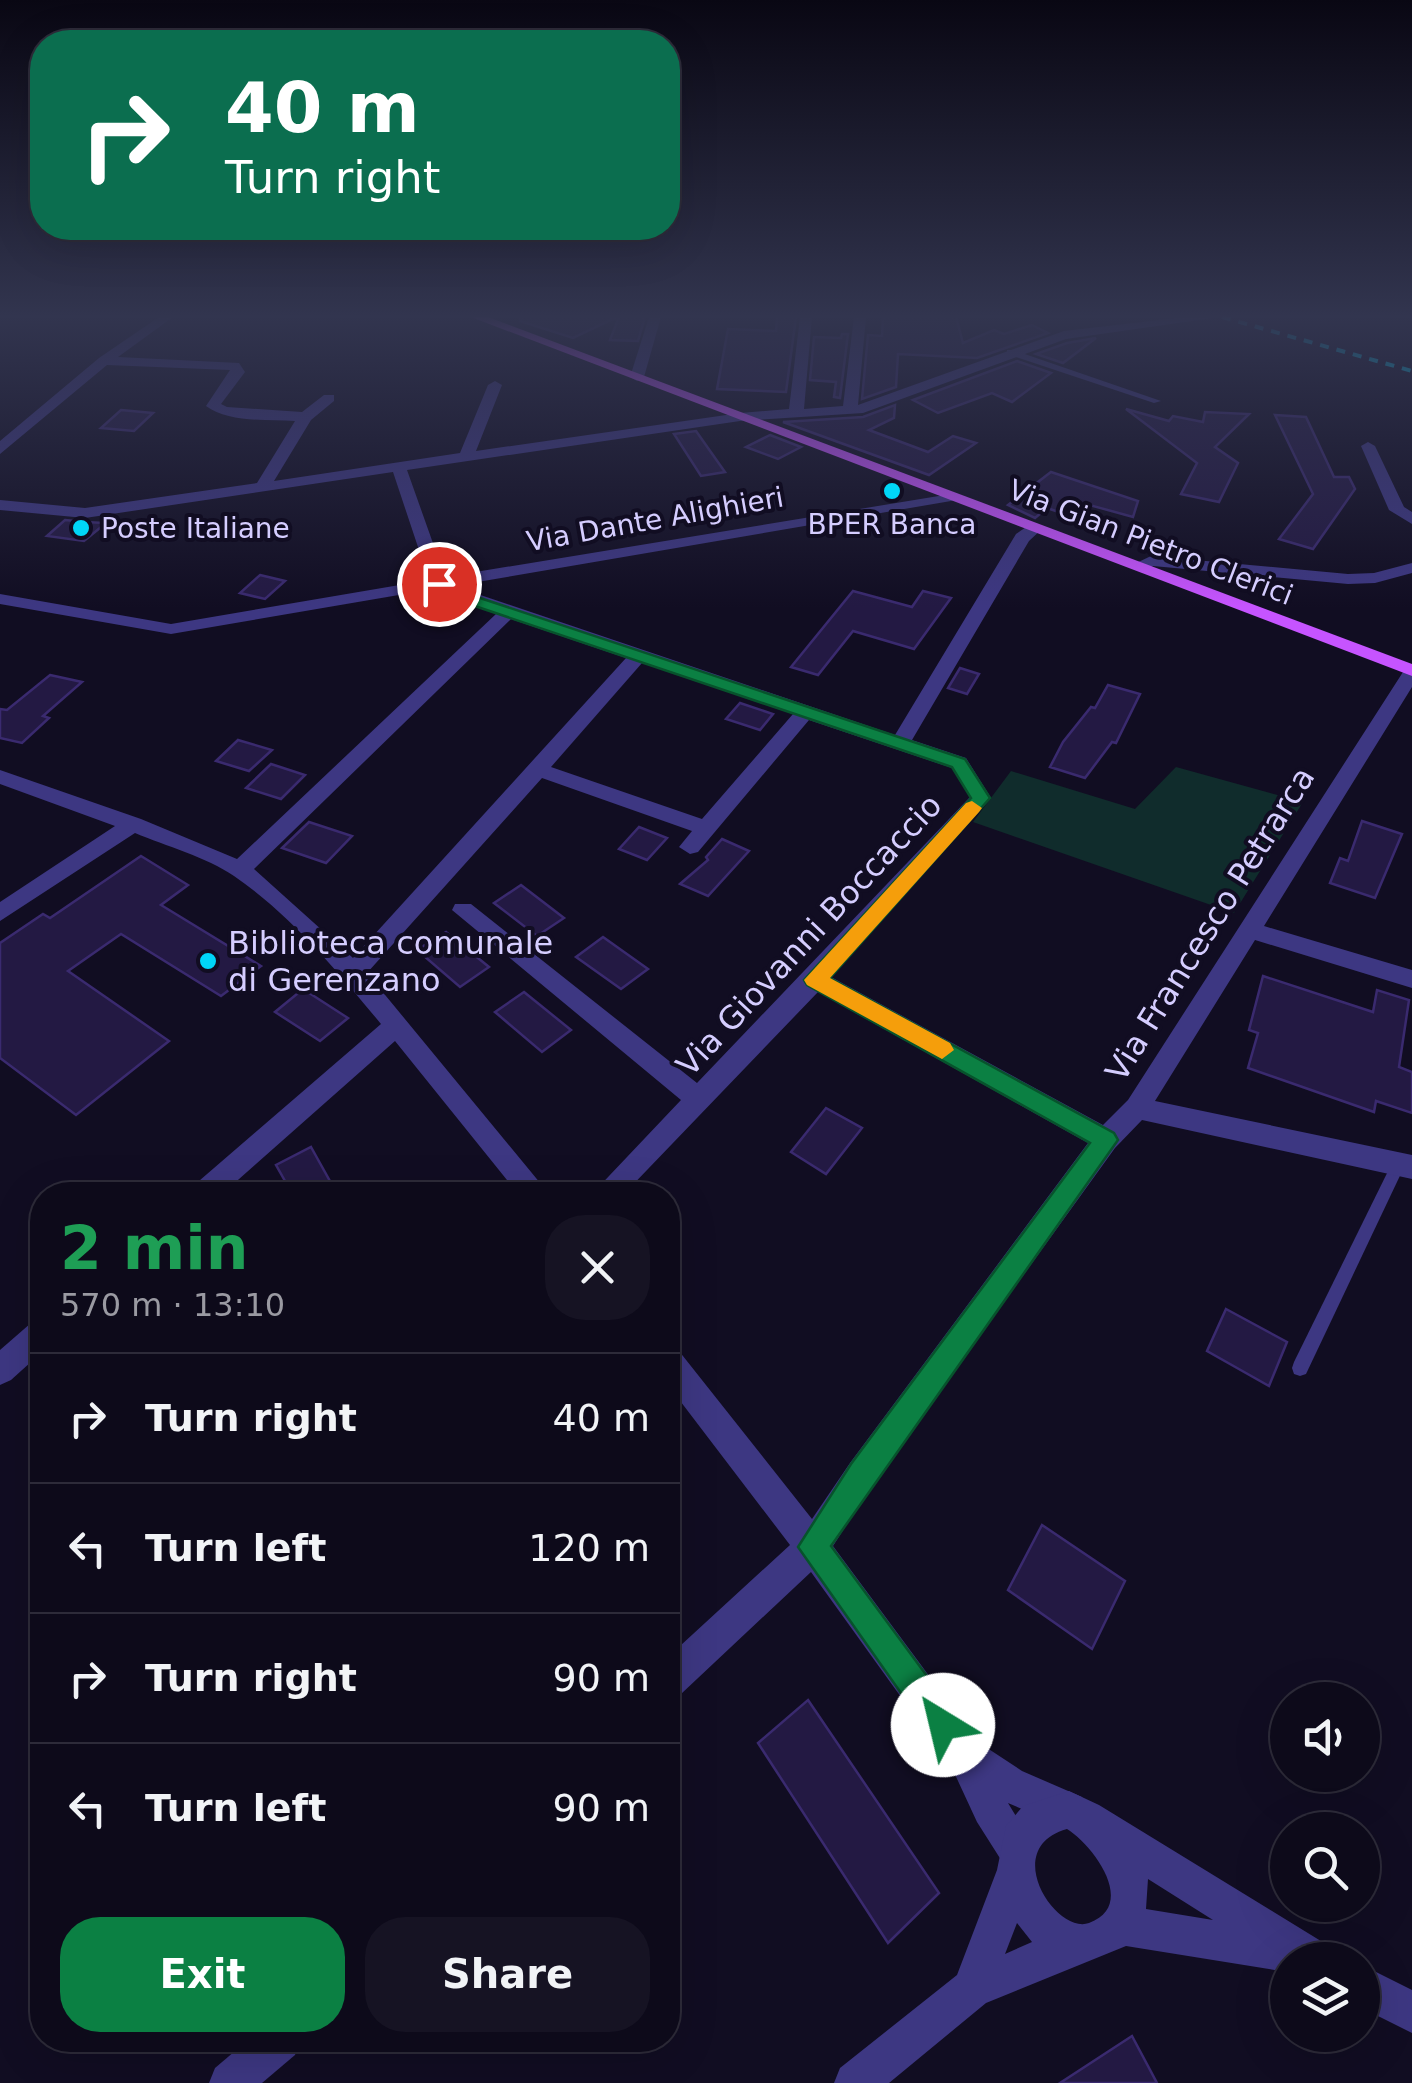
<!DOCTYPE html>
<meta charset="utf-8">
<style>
:root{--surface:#0d0a1a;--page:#161323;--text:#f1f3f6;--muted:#9a9aa2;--line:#2d2b39;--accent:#0b8043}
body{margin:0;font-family:"DejaVu Sans",sans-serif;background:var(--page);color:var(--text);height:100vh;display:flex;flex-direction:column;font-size:38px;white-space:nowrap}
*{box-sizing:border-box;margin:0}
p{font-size:32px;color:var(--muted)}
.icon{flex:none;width:55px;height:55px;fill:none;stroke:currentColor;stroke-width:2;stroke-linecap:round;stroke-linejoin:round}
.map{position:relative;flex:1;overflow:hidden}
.details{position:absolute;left:30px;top:1182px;width:650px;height:870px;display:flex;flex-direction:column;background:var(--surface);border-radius:40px;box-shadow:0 10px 40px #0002,0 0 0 2px var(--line)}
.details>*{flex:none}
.hud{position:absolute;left:30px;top:30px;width:650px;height:210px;border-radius:40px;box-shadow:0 10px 40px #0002,0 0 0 2px var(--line);background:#0b6e4f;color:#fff;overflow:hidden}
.buttons{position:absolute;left:1270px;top:1682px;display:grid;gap:20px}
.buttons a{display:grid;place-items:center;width:110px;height:110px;border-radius:50%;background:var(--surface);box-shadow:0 10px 40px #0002,0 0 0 2px var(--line);font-size:50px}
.pin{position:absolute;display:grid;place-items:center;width:85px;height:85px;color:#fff;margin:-42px;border:5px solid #fff;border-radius:50%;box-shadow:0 2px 10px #0007}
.me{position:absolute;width:110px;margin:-55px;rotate:324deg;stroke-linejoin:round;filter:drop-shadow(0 0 8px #0008)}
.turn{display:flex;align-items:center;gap:35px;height:210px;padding:0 30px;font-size:45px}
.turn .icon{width:130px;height:130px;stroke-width:2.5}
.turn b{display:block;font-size:70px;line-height:85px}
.round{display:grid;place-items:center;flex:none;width:105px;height:105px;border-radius:40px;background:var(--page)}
.head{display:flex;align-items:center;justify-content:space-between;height:170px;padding:0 30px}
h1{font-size:60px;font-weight:800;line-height:75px;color:#1e9e55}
.cta{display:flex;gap:20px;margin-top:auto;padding:20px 30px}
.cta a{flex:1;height:115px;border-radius:40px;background:var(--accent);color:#fff;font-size:40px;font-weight:800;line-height:115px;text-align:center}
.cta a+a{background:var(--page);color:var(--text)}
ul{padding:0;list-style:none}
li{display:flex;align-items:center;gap:30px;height:130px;padding:0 30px;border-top:2px solid var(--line)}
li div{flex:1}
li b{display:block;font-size:38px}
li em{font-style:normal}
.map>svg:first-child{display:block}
</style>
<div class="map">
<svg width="1412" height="2083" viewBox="0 0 1412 2083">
<rect width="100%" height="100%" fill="#110d22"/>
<polygon fill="#102c2c" points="1176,767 1303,802 1234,913 973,822 1011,771 1135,809"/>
<g fill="#231943" stroke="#3a2a6f" stroke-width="2.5">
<polygon points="520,317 617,317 573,338 520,321"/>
<polygon points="619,317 645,317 638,341 610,340"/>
<polygon points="777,317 796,317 786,392 717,389 728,329 776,331"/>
<polygon points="883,317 956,317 963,343 994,330 1004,334 1032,325 1048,333 977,358 898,354 896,387 862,399 868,335 882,336"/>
<polygon points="842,334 848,334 840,398 834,397 836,382 810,380 814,337 841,338"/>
<polygon points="1096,338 1063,363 1036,354 1067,343"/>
<polygon points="1017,361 1051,373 1012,402 992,393 938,413 913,400"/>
<polygon points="895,405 894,418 869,430 928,452 953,436 976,443 929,475 783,422 863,417"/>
<polygon points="1126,409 1169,421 1173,416 1203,422 1205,412 1249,414 1215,447 1238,463 1219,502 1181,494 1197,463"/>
<polygon points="121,410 153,413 134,431 101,428"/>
<polygon points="1275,415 1306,417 1334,477 1349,477 1355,489 1313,549 1279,539 1313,494"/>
<polygon points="696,431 725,472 701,476 674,434"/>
<polygon points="770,435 801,447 778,459 746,447"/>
<polygon points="1051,472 1138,501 1133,517 1086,504 1071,516 1047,508 1035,518 1008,505"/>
<polygon points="65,520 85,522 106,523 84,541 47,536"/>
<polygon points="260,575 285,581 265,599 240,593"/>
<polygon points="853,591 912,607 923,591 951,598 914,649 853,631 818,675 791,667"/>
<polygon points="960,668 979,674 967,694 948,688"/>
<polygon points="50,675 82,682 43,716 49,718 22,743 0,738 0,709 7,710"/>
<polygon points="1108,685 1140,694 1116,743 1112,742 1085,778 1050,767 1063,742 1091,707 1095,708"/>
<polygon points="740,703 773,714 760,730 726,719"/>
<polygon points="238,740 272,750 249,771 216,761"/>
<polygon points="271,764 305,775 281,799 246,788"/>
<polygon points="1362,821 1402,834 1375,898 1330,883 1340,858 1348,861"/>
<polygon points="309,822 352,836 326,863 282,848"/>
<polygon points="639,827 667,838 647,860 619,849"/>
<polygon points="722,839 749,851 708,896 680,884 708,860 706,857"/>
<polygon points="141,856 188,885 161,905 261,966 221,996 121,934 68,971 169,1041 76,1115 0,1058 0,943 43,914 50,918"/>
<polygon points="521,885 564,918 537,936 494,903"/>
<polygon points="446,932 489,967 460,987 417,950"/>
<polygon points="603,937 648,969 621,989 576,957"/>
<polygon points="1263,976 1373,1012 1377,990 1409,1000 1399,1067 1412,1072 1412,1113 1376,1101 1374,1112 1248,1068 1258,1033 1249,1030"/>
<polygon points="303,989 348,1018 320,1041 275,1012"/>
<polygon points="524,992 571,1030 542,1052 495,1012"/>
<polygon points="826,1108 862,1128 826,1174 791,1152"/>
<polygon points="311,1147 331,1183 309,1195 293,1195 276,1165"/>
<polygon points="1226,1309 1287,1342 1269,1386 1207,1351"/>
<polygon points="1042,1525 1125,1581 1092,1649 1008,1590"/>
<polygon points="808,1700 939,1893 888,1943 758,1743"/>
<polygon points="1132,2036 1157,2083 1060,2083"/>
</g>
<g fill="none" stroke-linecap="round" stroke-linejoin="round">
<g fill="#3d3782" fill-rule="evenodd">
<polygon points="1007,350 1013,350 1161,401 1154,403 1007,354"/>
<polygon points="1399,1157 1404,1159 1406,1163 1306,1374 1300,1376 1294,1374 1292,1368 1294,1362 1394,1159"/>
</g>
<g fill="#3d3782" fill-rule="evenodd">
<path d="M159,317h14l-55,40 121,6 6,9 -24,32 6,3 75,5 22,-17h10v6l-23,19 -37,61 186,-28 28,-68 7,-4 7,4 -26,66 264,-38 49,-4 11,-92h12l-8,92 39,-3 11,-89h12l-8,88 206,-74 121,-14h35l-154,22 -203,74 -123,8 -333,49 38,107 512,-84v6l-6,2 -497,85 441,149 121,-201 13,-9h12l2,3 -14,13 -117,199 54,18 25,40 -160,179 272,148 25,-25 275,-428 9,-6v21l-148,239 148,44v18l-157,-48 -100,161 257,54v24l-270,-59 -27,28 -243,337 -39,61 145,196 44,29 60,26 6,13 -6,13 -13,6 -61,-26 28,46 -5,14 -14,5 -14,-5 -26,-41 -25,-54 -141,-196 -130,122 -13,5v-42l122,-112 -122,-160v-38l11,4 133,168 38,-56 238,-320 -270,-151 -195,203h-32l90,-95 -229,-190 3,-6h16l226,179 273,-286 -18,-29 -143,-48 -111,132 -8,2 -11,-7 13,-16 -150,-53 -175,195 183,222h-31l-124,-154 -174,154h-33l4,-8 189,-163c-43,-52 -90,-109 -147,-148 -28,-19 -68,-30 -99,-43l-135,88v-19l115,-76 -115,-42v-14l141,49 96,40 259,-245 -62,-25 -263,45 -171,-30v-10l171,30 258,-44 -36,-108 -308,46 -85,-8v-10l85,8 172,-25 38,-62c-27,-2 -67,2 -89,-15l24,-36 -123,-5 -107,89v-13l99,-83zM511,619l115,39 -273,300 -99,-89zM642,663l151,51 -91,105 -151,-52z"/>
<polygon points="649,317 661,317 644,377 637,381 630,377"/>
<polygon points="1368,442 1375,446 1404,507 1412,512 1412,524 1389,510 1361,446"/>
<polygon points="1151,556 1348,574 1374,573 1412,563 1412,573 1375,583 1348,584 1153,566 1139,571 1130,566"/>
<polygon points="42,1319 42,1352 11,1380 0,1385 0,1350 31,1323"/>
<polygon points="248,2040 301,2040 295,2055 262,2083 209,2083 215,2068"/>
</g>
<g fill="#3d3782" fill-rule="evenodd">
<path d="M1069,1791l30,14 230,141 6,14h-47l-1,12 -161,-26 -140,57 -97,80h-55l6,-15 117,-93 40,-105 9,-44 17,-20zM1067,1829c26,16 71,76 22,94 -33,12 -90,-75 -22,-94zM1148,1879l65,41 -67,-11zM1017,1923l15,19 -27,12z"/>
<polygon points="1362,1965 1412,1990 1412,2033 1362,2008"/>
</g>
<polygon fill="#c654ff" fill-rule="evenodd" points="471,317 488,317 1412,664 1412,676"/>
<polyline stroke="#00d6f8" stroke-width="4" stroke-dasharray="9 8" stroke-linecap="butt" points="1222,317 1412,371"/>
</g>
<linearGradient id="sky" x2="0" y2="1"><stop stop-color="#090713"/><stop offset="0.52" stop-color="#32354f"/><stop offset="1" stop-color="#32354f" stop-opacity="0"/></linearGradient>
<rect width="1412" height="608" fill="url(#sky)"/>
<polygon fill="#0b8043" stroke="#07532c" stroke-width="2.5" points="433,581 444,581 465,593 965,759 990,798 830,978 1114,1133 1118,1140 831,1546 955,1714 960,1725 955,1737 943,1742 932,1737 798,1547 851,1464 1090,1143 807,985 804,980 971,798 952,767 454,599 433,588"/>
<polygon fill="#f59e0b" points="972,801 982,808 979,812 830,978 950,1043 954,1050 942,1059 807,985 804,980 966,803"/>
<g fill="#00d6f8" stroke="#110d22" stroke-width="4">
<circle cx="892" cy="491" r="10"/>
<circle cx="81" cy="528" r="10"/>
<circle cx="208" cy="961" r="10"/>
</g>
<g text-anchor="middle" stroke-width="8" stroke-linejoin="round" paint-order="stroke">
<g font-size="28" fill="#d5cdff" stroke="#110d22">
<text transform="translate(655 519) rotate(-10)" y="10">Via Dante Alighieri</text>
<text transform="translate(1151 542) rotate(21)" y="10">Via Gian Pietro Clerici</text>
</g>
<g font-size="28" fill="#d5cdff" stroke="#110d22">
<text x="892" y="534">BPER Banca</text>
<text x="101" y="538" text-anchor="start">Poste Italiane</text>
</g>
<g font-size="32" fill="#d5cdff" stroke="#110d22">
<text transform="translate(1210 924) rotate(-58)" y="11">Via Francesco Petrarca</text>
<text transform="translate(809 935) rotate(-47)" y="11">Via Giovanni Boccaccio</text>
</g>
<g font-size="32" fill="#d5cdff" stroke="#110d22" text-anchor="start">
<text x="228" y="954">Biblioteca comunale<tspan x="228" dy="37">di Gerenzano</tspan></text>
</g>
</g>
</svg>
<div class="buttons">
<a><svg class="icon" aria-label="sound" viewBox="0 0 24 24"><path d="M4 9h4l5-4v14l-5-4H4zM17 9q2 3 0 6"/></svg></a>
<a><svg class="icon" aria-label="search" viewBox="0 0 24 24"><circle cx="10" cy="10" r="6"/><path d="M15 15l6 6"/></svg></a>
<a><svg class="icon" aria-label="layers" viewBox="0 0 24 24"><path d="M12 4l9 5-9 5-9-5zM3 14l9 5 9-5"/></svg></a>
</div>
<div class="pin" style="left:439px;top:584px;background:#d93025"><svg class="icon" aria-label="arrive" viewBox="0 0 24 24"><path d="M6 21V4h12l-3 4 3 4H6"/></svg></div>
<svg class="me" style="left:943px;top:1725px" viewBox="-20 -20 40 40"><circle r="19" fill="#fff"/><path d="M0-13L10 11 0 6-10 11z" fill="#0b8043"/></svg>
<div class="hud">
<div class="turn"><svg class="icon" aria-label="right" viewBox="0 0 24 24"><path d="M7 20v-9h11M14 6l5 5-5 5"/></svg><div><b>40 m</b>Turn right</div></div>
</div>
<section class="details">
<div class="head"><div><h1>2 min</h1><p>570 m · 13:10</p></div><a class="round"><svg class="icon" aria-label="close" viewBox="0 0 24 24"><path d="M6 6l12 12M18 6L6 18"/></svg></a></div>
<ul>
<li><svg class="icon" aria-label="right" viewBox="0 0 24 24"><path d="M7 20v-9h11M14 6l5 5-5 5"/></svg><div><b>Turn right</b></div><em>40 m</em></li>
<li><svg class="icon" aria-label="left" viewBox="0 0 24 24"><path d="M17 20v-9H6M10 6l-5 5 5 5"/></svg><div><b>Turn left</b></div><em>120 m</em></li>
<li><svg class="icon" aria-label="right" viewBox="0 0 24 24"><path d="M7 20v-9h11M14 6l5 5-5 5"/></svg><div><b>Turn right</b></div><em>90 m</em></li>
<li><svg class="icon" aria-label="left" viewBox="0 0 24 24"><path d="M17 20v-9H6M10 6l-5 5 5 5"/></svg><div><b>Turn left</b></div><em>90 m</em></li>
</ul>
<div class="cta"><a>Exit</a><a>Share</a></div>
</section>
</div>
